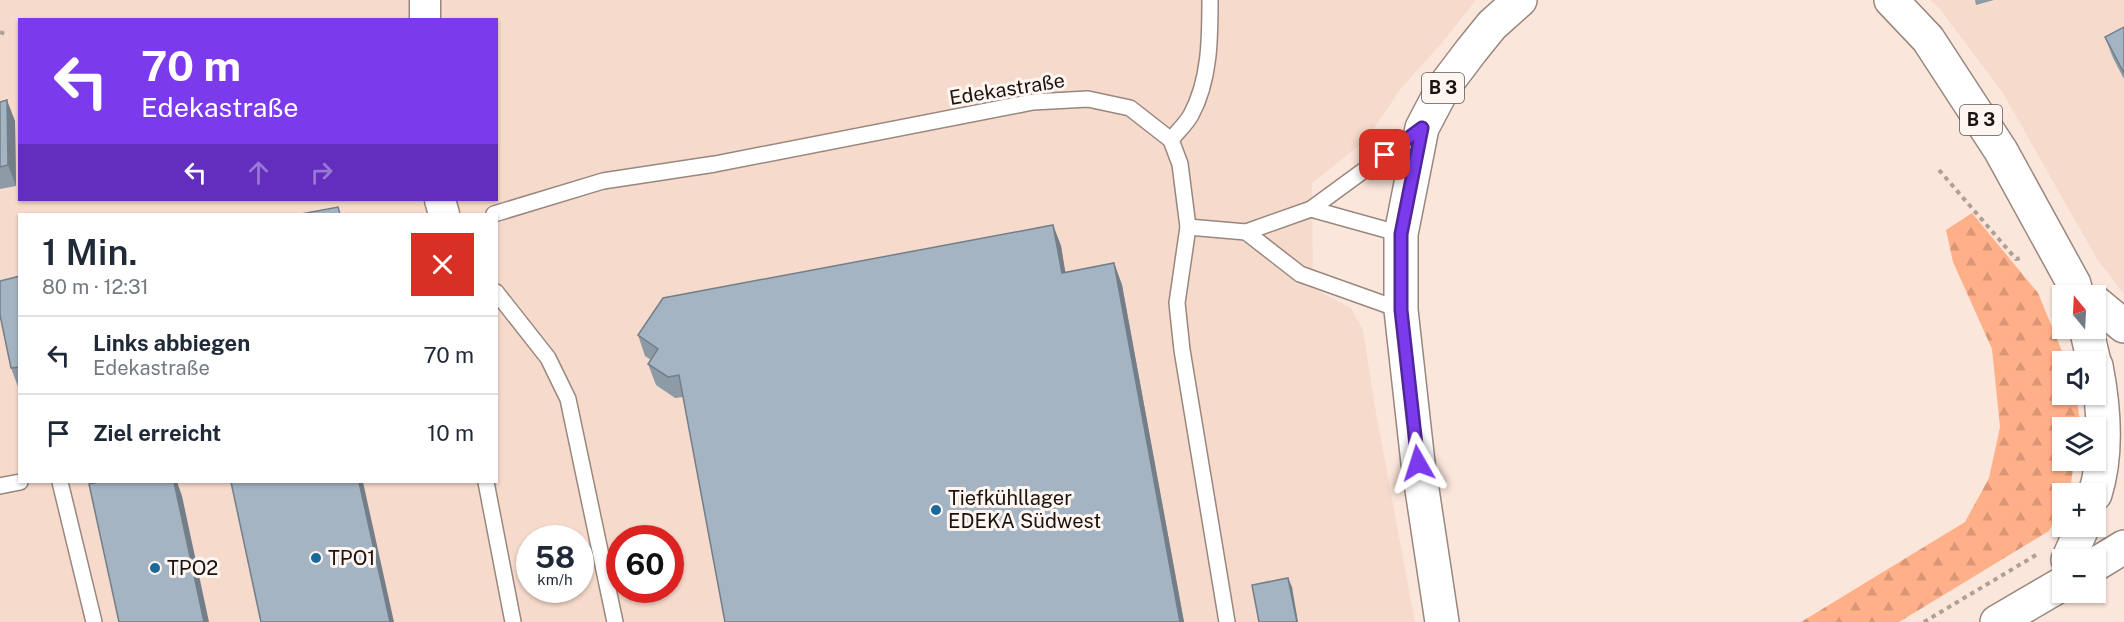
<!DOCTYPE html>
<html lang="de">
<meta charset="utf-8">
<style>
:root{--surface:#fff;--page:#f6f6f7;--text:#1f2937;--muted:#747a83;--line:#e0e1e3}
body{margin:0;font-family:"Public Sans",sans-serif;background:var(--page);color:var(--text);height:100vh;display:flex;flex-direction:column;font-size:22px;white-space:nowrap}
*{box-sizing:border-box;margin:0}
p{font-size:20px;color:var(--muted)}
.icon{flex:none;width:33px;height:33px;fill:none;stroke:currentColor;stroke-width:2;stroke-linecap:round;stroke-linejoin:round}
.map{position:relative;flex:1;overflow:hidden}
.side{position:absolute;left:18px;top:213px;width:480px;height:270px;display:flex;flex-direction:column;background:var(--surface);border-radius:0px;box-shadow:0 2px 4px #0004}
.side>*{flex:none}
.hud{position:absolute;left:18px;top:18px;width:480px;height:183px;border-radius:0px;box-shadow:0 2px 4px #0004;background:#7c3aed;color:#fff;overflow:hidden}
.needle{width:39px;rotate:342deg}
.fabs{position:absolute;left:2052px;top:285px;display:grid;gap:12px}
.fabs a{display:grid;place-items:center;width:54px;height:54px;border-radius:0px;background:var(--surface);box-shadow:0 2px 4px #0004;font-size:30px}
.speed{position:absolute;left:516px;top:525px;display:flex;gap:12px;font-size:30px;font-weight:700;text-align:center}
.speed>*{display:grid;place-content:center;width:78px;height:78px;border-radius:50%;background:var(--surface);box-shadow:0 2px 4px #0004;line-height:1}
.speed small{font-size:15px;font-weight:400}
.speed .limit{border:9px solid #d22;background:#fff;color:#111}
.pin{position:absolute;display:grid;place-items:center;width:51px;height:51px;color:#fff;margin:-26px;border-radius:12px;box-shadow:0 3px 9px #0006}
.me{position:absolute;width:66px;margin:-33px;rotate:354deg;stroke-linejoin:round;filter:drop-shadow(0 0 4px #0008)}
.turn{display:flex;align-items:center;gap:21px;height:126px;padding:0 24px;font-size:27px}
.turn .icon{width:78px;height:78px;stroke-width:2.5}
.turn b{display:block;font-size:42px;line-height:51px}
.lanes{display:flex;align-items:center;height:57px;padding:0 24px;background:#0003;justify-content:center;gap:30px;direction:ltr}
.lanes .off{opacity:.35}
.round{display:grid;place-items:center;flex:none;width:63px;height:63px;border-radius:0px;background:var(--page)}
.headline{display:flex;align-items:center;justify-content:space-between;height:102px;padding:0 24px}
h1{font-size:36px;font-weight:600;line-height:45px}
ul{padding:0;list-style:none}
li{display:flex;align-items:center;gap:18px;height:78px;padding:0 24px;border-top:2px solid var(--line)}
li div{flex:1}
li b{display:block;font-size:22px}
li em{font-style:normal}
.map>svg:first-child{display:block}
</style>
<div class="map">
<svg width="2124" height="622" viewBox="0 0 2124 622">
<defs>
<pattern id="forest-firs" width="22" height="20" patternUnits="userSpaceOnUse" patternTransform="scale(1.5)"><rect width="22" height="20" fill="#ffb089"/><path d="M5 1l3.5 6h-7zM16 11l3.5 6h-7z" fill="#da9675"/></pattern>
</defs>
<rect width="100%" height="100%" fill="#fbe6dc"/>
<g fill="#f6dacc" fill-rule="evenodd">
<path d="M0,0h1476l-35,44 -39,43 -36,53 -54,43 1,105 38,20 12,22 13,83 39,209h-1415zM20,20h476v180h-476zM20,214h476v268h-476zM530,538h50v52h-50zM620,538h50v52h-50z"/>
<polygon points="1930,0 2124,0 2124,294 2097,259 2003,93 1940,9"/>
</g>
<polygon fill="url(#forest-firs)" points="1972,213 2038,293 2066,361 2062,362 2062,394 2076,395 2080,421 2079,427 2062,428 2062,460 2074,461 2070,491 2069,493 2062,494 2062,505 2049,531 1899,622 1801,622 1965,522 1989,478 2000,427 1992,349 1953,262 1946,230"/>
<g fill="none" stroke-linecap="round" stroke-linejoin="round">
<g stroke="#99877e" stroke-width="18">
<g id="lane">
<path d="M1171,140c6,-8 15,-16 20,-25 19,-35 19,-77 19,-115"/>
<polyline points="1311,209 1401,234"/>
<polyline points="494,214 603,181 715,164 1033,102 1088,99 1130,108 1171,140 1180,164 1188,227 1177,303 1182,350 1227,622"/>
<polyline points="1188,227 1246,232 1311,209 1419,130"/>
<polyline points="1246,232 1300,274 1401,310"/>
<polyline points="496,292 548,358 568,399 615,622"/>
<polyline points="60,482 94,622"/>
<polyline points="486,482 513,622"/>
<polyline points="0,486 20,482"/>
</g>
</g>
<g stroke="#99877e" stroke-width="33">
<g id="street">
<polyline points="425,0 425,20"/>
<polyline points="440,200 444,214"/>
</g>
</g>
<g stroke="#99877e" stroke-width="36">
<g id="primary">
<polyline points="1891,0 1928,39 2001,151 2074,284 2077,296"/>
<polyline points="2096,303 2124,326"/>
<polyline points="2086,328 2094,362"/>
<path d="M2095,494c13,-41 9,-87 1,-128"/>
<polyline points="2068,560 2083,526"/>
<polyline points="2096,564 2124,547"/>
<polyline points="1442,622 1418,463 1401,310 1401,234 1422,128 1443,88 1471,51 1492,25 1520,0"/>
<polyline points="1997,622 2062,584"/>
</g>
</g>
<g stroke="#b09f97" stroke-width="4" stroke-dasharray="4.5 4.5" stroke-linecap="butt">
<polyline points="0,32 5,34"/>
<polyline points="1939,170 2016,259 2021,258"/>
<polyline points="1924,622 2036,555"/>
</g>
<use href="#lane" stroke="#fff" stroke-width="15"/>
<use href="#street" stroke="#fff" stroke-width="30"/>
<use href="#primary" stroke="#fff" stroke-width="33"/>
</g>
<g fill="#8d9ba7">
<polygon points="1975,0 1994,0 1976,5"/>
<polygon points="2124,27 2124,79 2113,58 2105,37"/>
<polygon points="0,102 15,121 16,186 0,189"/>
<polygon points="1053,225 1061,246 1065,273 1114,263 1122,285 1184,622 725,622 683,397 675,398 656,385 648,364 651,360 645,356 638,335"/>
<polygon points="20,276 20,392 11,368"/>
</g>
<g fill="#737e88">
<polygon points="7,100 15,121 16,186 8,165"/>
<polygon points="1053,225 1061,246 1069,294 1062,273"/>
<polygon points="1114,263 1122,285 1184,622 1180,622"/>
<polygon points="174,482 177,482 182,496 209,622 204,622"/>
<polygon points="359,482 363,482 394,622 390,622"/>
<polygon points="1288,578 1292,587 1298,622 1297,622"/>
</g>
<g fill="#a4b4c2" stroke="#737e88" stroke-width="1.5">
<polygon points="2124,27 2124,73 2105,37"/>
<polygon points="7,100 8,165 0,167 0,102"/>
<polygon points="338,207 340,214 301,214"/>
<polygon points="1053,225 1062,273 1114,263 1180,622 725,622 679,375 668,377 648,364 658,349 638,335 663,298"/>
<polygon points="20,276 20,367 11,368 0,315 0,281"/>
<polygon points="99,482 174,482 204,622 119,622 89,484"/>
<polygon points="231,482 359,482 390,622 261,622"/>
<polygon points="1288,578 1297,622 1259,622 1252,585"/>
</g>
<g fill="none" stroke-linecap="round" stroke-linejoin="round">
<g stroke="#51269a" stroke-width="15">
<polyline id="route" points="1385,155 1422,128 1401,234 1401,310 1418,463"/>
</g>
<use href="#route" stroke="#7c3aed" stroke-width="10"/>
</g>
<g fill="#1b699b" stroke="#fff6f2" stroke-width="2">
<circle cx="936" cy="510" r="6"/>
<circle cx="316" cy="558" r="6"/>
<circle cx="155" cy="568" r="6"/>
</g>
<g text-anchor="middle" stroke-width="6" stroke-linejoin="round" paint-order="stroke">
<g fill="#fff6f2" stroke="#5f5753" stroke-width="1.5">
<rect x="1422" y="73" width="42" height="30" rx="4.5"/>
<rect x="1960" y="105" width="42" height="30" rx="4.5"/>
</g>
<g font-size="18" font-weight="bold" fill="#1a130f">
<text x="1443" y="94">B 3</text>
<text x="1981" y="126">B 3</text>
</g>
<g font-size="20" fill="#1a130f" stroke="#fff6f2">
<text transform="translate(1007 89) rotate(-9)" y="7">Edekastraße</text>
</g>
<g font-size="20" fill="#1a130f" stroke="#fff6f2" text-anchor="start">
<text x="948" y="505">Tiefkühllager<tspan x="948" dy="23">EDEKA Südwest</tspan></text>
<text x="328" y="565">TPO1</text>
<text x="167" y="575">TPO2</text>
</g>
</g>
</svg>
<div class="fabs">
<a><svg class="needle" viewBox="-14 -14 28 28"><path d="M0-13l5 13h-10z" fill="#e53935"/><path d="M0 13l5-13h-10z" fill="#747a83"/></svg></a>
<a><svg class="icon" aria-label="sound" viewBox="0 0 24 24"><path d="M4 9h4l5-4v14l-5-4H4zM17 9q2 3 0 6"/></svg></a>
<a><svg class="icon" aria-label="layers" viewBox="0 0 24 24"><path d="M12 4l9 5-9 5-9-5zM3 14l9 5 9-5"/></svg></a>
<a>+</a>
<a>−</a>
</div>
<div class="speed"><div>58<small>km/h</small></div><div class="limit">60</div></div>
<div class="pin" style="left:1385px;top:155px;background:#d93025"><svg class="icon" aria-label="arrive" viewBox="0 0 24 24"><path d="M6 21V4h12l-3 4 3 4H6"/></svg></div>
<svg class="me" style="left:1418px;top:463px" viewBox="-20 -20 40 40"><path d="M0-17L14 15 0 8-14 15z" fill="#7c3aed" stroke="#fff" stroke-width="4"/></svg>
<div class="hud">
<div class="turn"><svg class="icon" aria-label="left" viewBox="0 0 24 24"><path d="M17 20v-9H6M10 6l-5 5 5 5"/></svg><div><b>70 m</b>Edekastraße</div></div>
<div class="lanes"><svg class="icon" aria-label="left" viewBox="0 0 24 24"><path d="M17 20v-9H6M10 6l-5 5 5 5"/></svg><svg class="icon off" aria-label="ahead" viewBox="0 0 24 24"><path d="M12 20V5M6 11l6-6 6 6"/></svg><svg class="icon off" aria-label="right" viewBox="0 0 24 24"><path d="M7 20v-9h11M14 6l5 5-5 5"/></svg></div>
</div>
<section class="side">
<div class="headline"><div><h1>1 Min.</h1><p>80 m · 12:31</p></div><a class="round" style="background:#d93025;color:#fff"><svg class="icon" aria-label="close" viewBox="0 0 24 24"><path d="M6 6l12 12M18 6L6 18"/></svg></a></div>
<ul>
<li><svg class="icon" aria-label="left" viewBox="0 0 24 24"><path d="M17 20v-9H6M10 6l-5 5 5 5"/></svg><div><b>Links abbiegen</b><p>Edekastraße</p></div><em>70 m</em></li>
<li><svg class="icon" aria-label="arrive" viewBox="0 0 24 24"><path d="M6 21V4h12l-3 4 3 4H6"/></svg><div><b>Ziel erreicht</b></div><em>10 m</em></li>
</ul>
</section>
</div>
